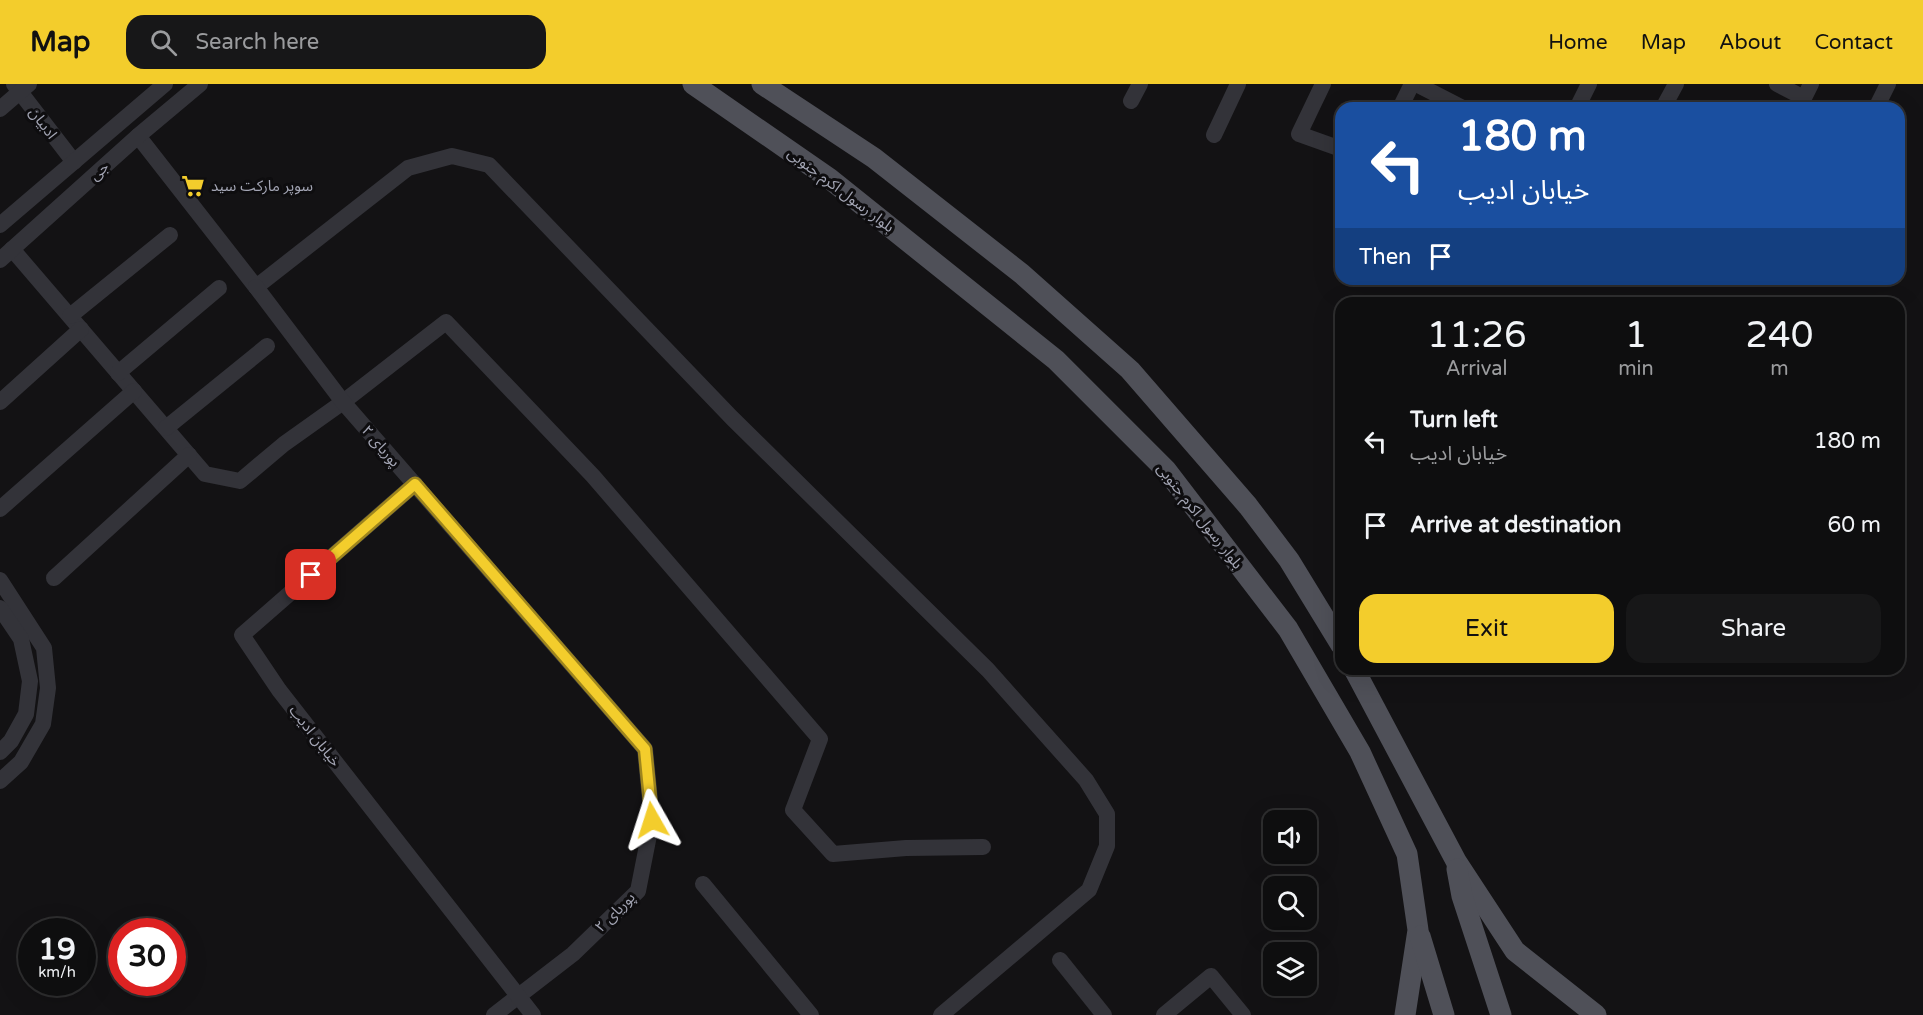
<!DOCTYPE html>
<meta charset="utf-8">
<style>
:root{--surface:#0e0e0f;--page:#171718;--text:#f1f3f6;--muted:#9b9c9e;--line:#2e2e2f;--accent:#f3cd2c}
body{margin:0;font-family:"Varela Round","Noto Sans Arabic",sans-serif;background:var(--page);color:var(--text);height:100vh;display:flex;flex-direction:column;font-size:22px;white-space:nowrap}
*{box-sizing:border-box;margin:0}
p{font-size:20px;color:var(--muted)}
.icon{flex:none;width:33px;height:33px;fill:none;stroke:currentColor;stroke-width:2;stroke-linecap:round;stroke-linejoin:round}
.map{position:relative;flex:1;overflow:hidden}
.panel{position:absolute;left:1335px;top:213px;width:570px;height:378px;display:flex;flex-direction:column;background:var(--surface);border-radius:18px;box-shadow:0 6px 24px #0002,0 0 0 2px var(--line)}
.panel>*{flex:none}
.top-card{position:absolute;left:1335px;top:18px;width:570px;height:183px;border-radius:18px;box-shadow:0 6px 24px #0002,0 0 0 2px var(--line);background:#1a4fa0;color:#fff;overflow:hidden}
.fabs{position:absolute;left:1263px;top:726px;display:grid;gap:12px}
.fabs a{display:grid;place-items:center;width:54px;height:54px;border-radius:12px;background:var(--surface);box-shadow:0 6px 24px #0002,0 0 0 2px var(--line);font-size:30px}
.speed{position:absolute;left:18px;top:834px;display:flex;gap:12px;font-size:30px;font-weight:700;text-align:center}
.speed>*{display:grid;place-content:center;width:78px;height:78px;border-radius:50%;background:var(--surface);box-shadow:0 6px 24px #0002,0 0 0 2px var(--line);line-height:1}
.speed small{font-size:15px;font-weight:400}
.speed .limit{border:9px solid #d22;background:#fff;color:#111}
.pin{position:absolute;display:grid;place-items:center;width:51px;height:51px;color:#fff;margin:-26px;border-radius:12px;box-shadow:0 3px 9px #0006}
.me{position:absolute;width:66px;margin:-33px;rotate:354deg;stroke-linejoin:round;filter:drop-shadow(0 0 4px #0008)}
.turn{display:flex;align-items:center;gap:21px;height:126px;padding:0 24px;font-size:27px}
.turn .icon{width:78px;height:78px;stroke-width:2.5}
.turn b{display:block;font-size:42px;line-height:51px}
.then{display:flex;align-items:center;height:57px;padding:0 24px;background:#0003;gap:12px;font-size:22px}
.eta{display:flex;justify-content:space-evenly;align-items:center;height:102px;text-align:center}
.eta b{font-size:36px;font-weight:600;line-height:42px}
.primary-button{display:flex;gap:12px;margin-top:auto;padding:12px 24px}
.primary-button a{flex:1;height:69px;border-radius:18px;background:var(--accent);color:#111;font-size:24px;font-weight:600;line-height:69px;text-align:center}
.primary-button a+a{background:var(--page);color:var(--text)}
ul{padding:0;list-style:none}
li{display:flex;align-items:center;gap:18px;height:84px;padding:0 24px}
li div{flex:1}
li b{display:block;font-size:22px}
li em{font-style:normal}
header{display:flex;align-items:center;gap:36px;box-sizing:border-box;height:84px;padding:0 30px;background:var(--accent);color:#111}
header strong{font-size:28px}
nav{display:flex;gap:33px;margin-inline-start:auto;font-size:21px}
.search{width:420px;height:54px;background:var(--page);display:flex;align-items:center;gap:15px;box-sizing:border-box;padding:0 21px;border-radius:18px;color:var(--muted);font-size:22px}
.map>svg:first-child{display:block}
</style>
<header>
<strong>Map</strong>
<div class="search"><svg class="icon" aria-label="search" viewBox="0 0 24 24"><circle cx="10" cy="10" r="6"/><path d="M15 15l6 6"/></svg>Search here</div>
<nav><a>Home</a><a>Map</a><a>About</a><a>Contact</a></nav>
</header>
<div class="map">
<svg width="1923" height="931" viewBox="0 0 1923 931">
<rect width="100%" height="100%" fill="#131214"/>
<g fill="none" stroke-linecap="round" stroke-linejoin="round">
<g stroke="#333339" stroke-width="16">
<polyline points="14,0 74,78"/>
<polyline points="1323,0 1299,50 1341,65"/>
<polyline points="1416,0 1463,24"/>
<polyline points="1777,0 1804,14 1811,0"/>
<polyline points="1131,17 1140,0"/>
<polyline points="1400,24 1412,0"/>
<polyline points="1577,24 1589,0"/>
<polyline points="1663,24 1676,0"/>
<polyline points="1876,24 1888,0"/>
<polyline points="0,25 29,0"/>
<polyline points="1214,51 1238,0"/>
<polyline points="138,52 256,203 408,84 452,72 489,81 732,334 988,586 1086,696 1107,730 1107,762 1089,806 941,931"/>
<polyline points="0,141 165,0"/>
<polyline points="12,165 205,390 240,397 284,360 343,318 446,238 593,392 820,655 793,726 833,770 906,764 983,763"/>
<polyline points="0,176 138,52 200,0"/>
<polyline points="256,203 343,318 645,665 652,736 638,807 573,870 494,931"/>
<polyline points="70,232 170,151"/>
<polyline points="118,289 219,204"/>
<polyline points="0,318 81,245"/>
<polyline points="166,344 267,262"/>
<polyline points="415,400 242,551 279,606 533,931"/>
<polyline points="0,425 134,307"/>
<polyline points="54,494 189,371"/>
<polyline points="0,496 44,564 48,604 43,640 21,678 0,697"/>
<polyline points="0,524 21,555 30,597 26,630 11,657 0,668"/>
<polyline points="703,800 811,931"/>
<polyline points="1060,876 1104,931"/>
<polyline points="1164,931 1211,892 1243,931"/>
</g>
<g stroke="#4f5058" stroke-width="21">
<polyline points="693,0 830,95 1056,276 1166,386 1288,545 1360,668 1407,770 1418,846 1405,931"/>
<polyline points="762,0 874,74 1022,190 1130,286 1248,422 1289,476 1341,561"/>
<polyline points="1354,585 1456,777 1515,867 1596,931"/>
<polyline points="1457,785 1462,812 1501,931"/>
<polyline points="1420,852 1444,931"/>
</g>
</g>
<g fill="none" stroke-linecap="round" stroke-linejoin="round">
<g stroke="#9e851d" stroke-width="15">
<polyline id="route" points="311,491 415,400 645,665 652,736"/>
</g>
<use href="#route" stroke="#f3cd2c" stroke-width="10"/>
</g>
<defs>
<g id="supermarket-bare" transform="scale(1.8)"><path d="M-6-5.5h2.5l.6 2H6L4.5 2H-2.5L-4.4-4H-6ZM-1.5 3.2a1.3 1.3 0 1 0 .1 0ZM3 3.2a1.3 1.3 0 1 0 .1 0Z" fill="#f3cd2c" stroke="#0e0d0f" stroke-width="2.5" paint-order="stroke"/></g>
</defs>
<g fill-rule="evenodd">
<use href="#supermarket-bare" x="193" y="102"/>
</g>
<g text-anchor="middle" stroke-width="6" stroke-linejoin="round" paint-order="stroke">
<g font-size="15" fill="#a4a6b5" stroke="#0e0d0f">
<text transform="translate(43 39) rotate(53)" y="5">ادبیان</text>
<text transform="translate(99 87) rotate(-42)" y="5">جی</text>
<text transform="translate(841 106) rotate(37)" y="5">بلوار رسول اکرم جنوبی</text>
<text transform="translate(381 362) rotate(49)" y="5">پوریای ۲</text>
<text transform="translate(1200 432) rotate(52)" y="5">بلوار رسول اکرم جنوبی</text>
<text transform="translate(315 652) rotate(52)" y="5">خیابان ادیب</text>
<text transform="translate(615 828) rotate(-45)" y="5">پوریای ۲</text>
</g>
<g font-size="15" fill="#a4a6b5" stroke="#0e0d0f" text-anchor="start">
<text x="211" y="107">سوپر مارکت سید</text>
</g>
</g>
</svg>
<div class="fabs">
<a><svg class="icon" aria-label="sound" viewBox="0 0 24 24"><path d="M4 9h4l5-4v14l-5-4H4zM17 9q2 3 0 6"/></svg></a>
<a><svg class="icon" aria-label="search" viewBox="0 0 24 24"><circle cx="10" cy="10" r="6"/><path d="M15 15l6 6"/></svg></a>
<a><svg class="icon" aria-label="layers" viewBox="0 0 24 24"><path d="M12 4l9 5-9 5-9-5zM3 14l9 5 9-5"/></svg></a>
</div>
<div class="speed"><div>19<small>km/h</small></div><div class="limit">30</div></div>
<div class="pin" style="left:311px;top:491px;background:#d93025"><svg class="icon" aria-label="arrive" viewBox="0 0 24 24"><path d="M6 21V4h12l-3 4 3 4H6"/></svg></div>
<svg class="me" style="left:652px;top:736px" viewBox="-20 -20 40 40"><path d="M0-17L14 15 0 8-14 15z" fill="#f3cd2c" stroke="#fff" stroke-width="4"/></svg>
<div class="top-card">
<div class="turn"><svg class="icon" aria-label="left" viewBox="0 0 24 24"><path d="M17 20v-9H6M10 6l-5 5 5 5"/></svg><div><b>180 m</b>خیابان ادیب</div></div>
<div class="then">Then<svg class="icon" aria-label="arrive" viewBox="0 0 24 24"><path d="M6 21V4h12l-3 4 3 4H6"/></svg></div>
</div>
<section class="panel">
<div class="eta">
<div><b>11:26</b><p>Arrival</p></div>
<div><b>1</b><p>min</p></div>
<div><b>240</b><p>m</p></div>
</div>
<ul>
<li><svg class="icon" aria-label="left" viewBox="0 0 24 24"><path d="M17 20v-9H6M10 6l-5 5 5 5"/></svg><div><b>Turn left</b><p>خیابان ادیب</p></div><em>180 m</em></li>
<li><svg class="icon" aria-label="arrive" viewBox="0 0 24 24"><path d="M6 21V4h12l-3 4 3 4H6"/></svg><div><b>Arrive at destination</b></div><em>60 m</em></li>
</ul>
<div class="primary-button"><a>Exit</a><a>Share</a></div>
</section>
</div>
